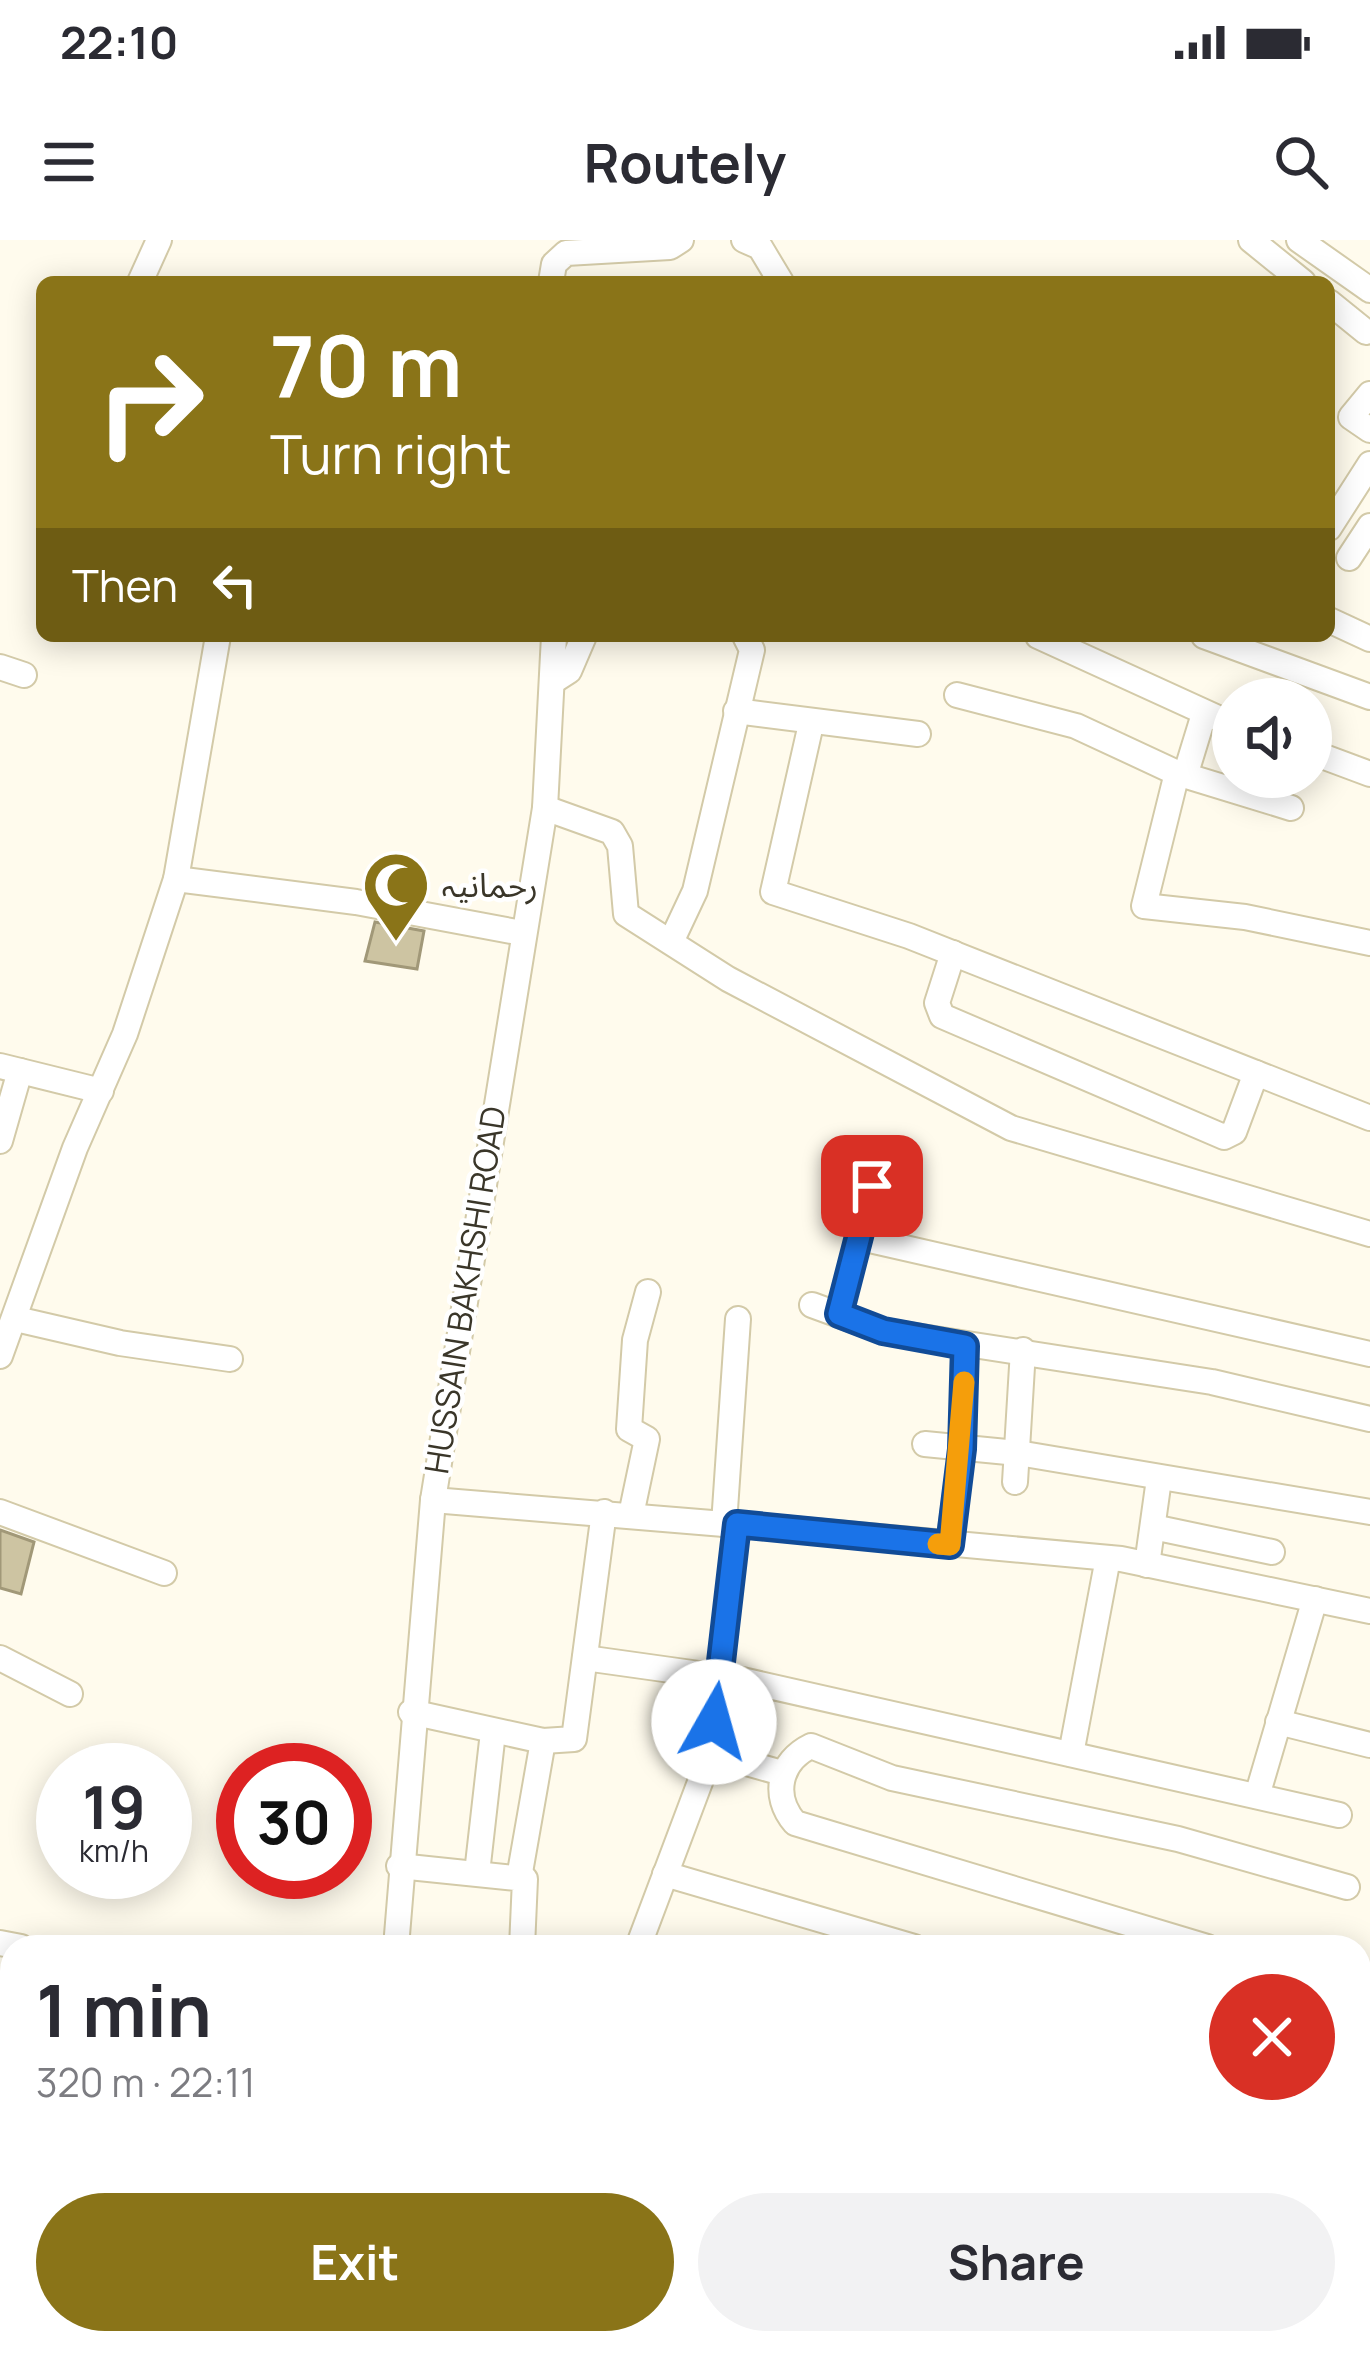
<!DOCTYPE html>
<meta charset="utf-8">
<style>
:root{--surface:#fff;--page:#f2f2f3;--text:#2b2b33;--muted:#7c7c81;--accent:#8a7418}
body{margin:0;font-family:Manrope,"Noto Sans Arabic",sans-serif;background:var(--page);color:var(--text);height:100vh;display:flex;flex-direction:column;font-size:45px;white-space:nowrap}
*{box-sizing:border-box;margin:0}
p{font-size:39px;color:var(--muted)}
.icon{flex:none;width:66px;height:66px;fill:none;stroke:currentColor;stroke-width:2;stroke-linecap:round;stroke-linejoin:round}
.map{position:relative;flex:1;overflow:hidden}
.side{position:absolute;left:0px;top:1695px;width:1371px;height:420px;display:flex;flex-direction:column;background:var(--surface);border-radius:36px 36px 0 0;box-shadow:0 6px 30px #0003}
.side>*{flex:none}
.guide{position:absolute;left:36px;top:36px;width:1299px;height:366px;border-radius:18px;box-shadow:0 6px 30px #0003;background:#8a7418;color:#fff;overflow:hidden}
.tools{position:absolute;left:1212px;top:438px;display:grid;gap:24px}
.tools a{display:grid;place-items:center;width:120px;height:120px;border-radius:50%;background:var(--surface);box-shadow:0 6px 30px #0003;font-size:60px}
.speed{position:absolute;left:36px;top:1503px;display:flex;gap:24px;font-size:60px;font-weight:700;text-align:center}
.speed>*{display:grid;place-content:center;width:156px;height:156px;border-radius:50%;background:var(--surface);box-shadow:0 6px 30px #0003;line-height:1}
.speed small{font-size:30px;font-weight:400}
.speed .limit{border:18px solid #d22;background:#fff;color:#111}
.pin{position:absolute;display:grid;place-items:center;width:102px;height:102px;color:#fff;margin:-51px;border-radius:24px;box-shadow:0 6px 18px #0006}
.me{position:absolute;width:132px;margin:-66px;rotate:7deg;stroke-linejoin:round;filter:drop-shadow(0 0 9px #0008)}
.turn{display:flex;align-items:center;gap:42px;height:252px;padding:0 36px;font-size:54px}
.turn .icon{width:156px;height:156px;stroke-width:2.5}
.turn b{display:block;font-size:84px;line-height:102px}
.then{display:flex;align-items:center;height:114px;padding:0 36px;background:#0003;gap:24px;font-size:45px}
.round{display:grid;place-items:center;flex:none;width:126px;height:126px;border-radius:63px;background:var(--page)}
.overview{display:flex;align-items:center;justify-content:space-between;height:204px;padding:0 36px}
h1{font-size:72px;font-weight:700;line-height:90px}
.primary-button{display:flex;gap:24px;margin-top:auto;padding:24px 36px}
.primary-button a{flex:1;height:138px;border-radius:72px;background:var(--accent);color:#fff;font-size:48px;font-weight:700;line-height:138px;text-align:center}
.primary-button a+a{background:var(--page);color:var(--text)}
.status{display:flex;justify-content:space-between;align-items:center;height:84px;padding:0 60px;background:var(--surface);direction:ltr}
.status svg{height:33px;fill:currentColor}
header{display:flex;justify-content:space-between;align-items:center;height:156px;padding:0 36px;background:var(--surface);font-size:54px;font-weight:700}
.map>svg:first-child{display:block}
</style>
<div class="status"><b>22:10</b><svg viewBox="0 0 49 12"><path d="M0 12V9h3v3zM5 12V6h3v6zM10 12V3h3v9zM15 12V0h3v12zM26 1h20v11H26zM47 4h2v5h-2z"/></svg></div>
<header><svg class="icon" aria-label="menu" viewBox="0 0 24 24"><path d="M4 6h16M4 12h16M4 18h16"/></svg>Routely<svg class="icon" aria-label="search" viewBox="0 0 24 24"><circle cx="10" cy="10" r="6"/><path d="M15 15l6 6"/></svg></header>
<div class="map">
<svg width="1370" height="2115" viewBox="0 0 1370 2115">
<rect width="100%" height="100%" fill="#fffbed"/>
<polygon fill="#c3b57f" points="1370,1748 1370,2115 1263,2115 1267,2103 1359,2103 1359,1753"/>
<g fill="#cdc4a2" stroke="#a19878" stroke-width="3">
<polygon points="375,682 424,691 417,729 365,721"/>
<polygon points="0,1290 34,1302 21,1354 0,1348"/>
</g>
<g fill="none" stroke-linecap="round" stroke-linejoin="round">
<g stroke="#d3caa8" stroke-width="28">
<g id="minor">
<polyline points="744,0 760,7 781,42"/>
<polyline points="1251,0 1303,42"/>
<polyline points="1299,0 1370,50"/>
<polyline points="140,42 159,0"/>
<polyline points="551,42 554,24 566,13 670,7 681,0"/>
<polyline points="1329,62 1366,92"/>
<polyline points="1370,154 1351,177 1370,190"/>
<polyline points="1329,288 1370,224"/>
<polyline points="1349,318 1370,286"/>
<polyline points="1329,380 1370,399"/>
<polyline points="1038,396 1233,485"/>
<polyline points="1204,396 1370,457"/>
<polyline points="0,427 24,435"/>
<polyline points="555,440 569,431 584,396"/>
<polyline points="957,455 1076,486 1177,533 1291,568"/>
<polyline points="736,471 918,494"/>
<polyline points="811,484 773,652 909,696 1370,878"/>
<polyline points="1311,512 1370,534"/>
<polyline points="1177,533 1144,666 1245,677 1370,703"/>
<polyline points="1185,536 1204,474"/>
<polyline points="545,568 612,592 620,606 626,674 728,739 1011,888 1370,994"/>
<polyline points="176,639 356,662 522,693"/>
<polyline points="671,702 695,651 752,410 745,396"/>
<polyline points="953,713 937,763 942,776 1224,897 1234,892 1256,833"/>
<polyline points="0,826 101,851"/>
<polyline points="0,901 20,831"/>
<polyline points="861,998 1370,1114"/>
<polyline points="812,1065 883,1091 1212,1142 1370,1179"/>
<polyline points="839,1074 872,946"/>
<polyline points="16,1079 120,1103 230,1119"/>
<polyline points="0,1116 75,908 125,794 176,639 218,396"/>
<polyline points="925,1204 1018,1213 1370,1272"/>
<polyline points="1015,1242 1023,1110"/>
<polyline points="433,1260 724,1284"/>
<polyline points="0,1272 164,1333"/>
<polyline points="631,1275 647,1199 629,1189 635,1100 648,1052"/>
<polyline points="737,1284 1121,1319 1370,1371"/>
<polyline points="1153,1287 1272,1312"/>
<polyline points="949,1305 962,1209 965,1106"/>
<polyline points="1147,1325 1159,1239"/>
<polyline points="0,1418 70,1454"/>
<polyline points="585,1418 742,1440 1339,1575"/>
<polyline points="411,1472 543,1501 574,1499 604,1272"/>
<polyline points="1278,1482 1370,1505"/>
<polyline points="711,1513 782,1533"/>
<polyline points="1071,1514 1108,1318"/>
<polyline points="1257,1556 1315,1359"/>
<polyline points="399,1626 525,1639 522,1707"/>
<polyline points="477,1633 493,1492"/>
<polyline points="665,1634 914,1707"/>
<polyline points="519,1638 543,1501"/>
<polyline points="0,1703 21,1707"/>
<polyline points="396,1707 433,1260 545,568 554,396"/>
<polyline points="638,1707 711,1513 737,1284 724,1284 738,1079"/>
<path d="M1207,1707l-412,-124c-24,-28 -15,-62 16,-77l81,32 286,61 169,48"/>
<polyline points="0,2009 12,1972"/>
<polyline points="0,2067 12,2070"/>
<polyline points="135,2103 174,2113"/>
<polyline points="518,2103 518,2115"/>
<polyline points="597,2103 599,2115"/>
<polyline points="670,2103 670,2115"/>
<polyline points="720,2105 721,2103"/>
<polyline points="193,2115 194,2103"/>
<polyline points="229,2115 230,2103"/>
<polyline points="286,2115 287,2103"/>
<polyline points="374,2115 374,2103"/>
<polyline points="788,2115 788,2103"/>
<polyline points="862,2115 863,2103"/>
<polyline points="919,2115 921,2103"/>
<polyline points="1211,2115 1214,2103"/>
</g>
</g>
<use href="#minor" stroke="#fff" stroke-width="24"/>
</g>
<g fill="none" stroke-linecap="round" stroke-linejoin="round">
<g stroke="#114b97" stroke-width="30">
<polyline id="route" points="714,1482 737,1284 950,1305 962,1209 965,1106 883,1091 839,1074 872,946"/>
</g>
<use href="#route" stroke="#1a73e8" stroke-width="21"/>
<polyline stroke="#f59e0b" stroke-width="21" points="938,1304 950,1305 964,1142"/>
</g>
<defs>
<g id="mosque-pin" transform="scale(3.45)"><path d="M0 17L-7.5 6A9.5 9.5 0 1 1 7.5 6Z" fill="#8a7418" stroke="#fff"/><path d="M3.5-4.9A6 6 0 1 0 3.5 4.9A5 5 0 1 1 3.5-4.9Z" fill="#fff"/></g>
</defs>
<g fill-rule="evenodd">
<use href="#mosque-pin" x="396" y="645"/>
</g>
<g text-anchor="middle" stroke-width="9" stroke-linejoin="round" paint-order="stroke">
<g font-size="33" fill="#3a3629" stroke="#fff" text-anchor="start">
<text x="442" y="657">رحمانیہ</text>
</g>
<g font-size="33" fill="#3a3629" stroke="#fff">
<text transform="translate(465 1050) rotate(-81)" y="12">HUSSAIN BAKHSHI ROAD</text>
</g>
</g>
</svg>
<div class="tools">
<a><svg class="icon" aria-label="sound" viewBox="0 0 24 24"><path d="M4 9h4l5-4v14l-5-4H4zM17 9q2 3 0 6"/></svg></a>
</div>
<div class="speed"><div>19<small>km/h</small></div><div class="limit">30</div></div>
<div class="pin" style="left:872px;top:946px;background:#d93025"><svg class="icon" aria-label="arrive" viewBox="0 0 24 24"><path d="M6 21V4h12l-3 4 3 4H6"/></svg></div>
<svg class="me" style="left:714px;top:1482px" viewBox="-20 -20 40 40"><circle r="19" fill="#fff"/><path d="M0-13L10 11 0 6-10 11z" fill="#1a73e8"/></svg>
<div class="guide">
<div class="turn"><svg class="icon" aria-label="right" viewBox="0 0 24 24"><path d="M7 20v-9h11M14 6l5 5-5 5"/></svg><div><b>70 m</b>Turn right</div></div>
<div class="then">Then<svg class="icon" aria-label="left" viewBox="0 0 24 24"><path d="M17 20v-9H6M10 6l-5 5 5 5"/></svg></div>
</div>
<section class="side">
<div class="overview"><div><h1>1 min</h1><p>320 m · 22:11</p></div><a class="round" style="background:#d93025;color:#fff"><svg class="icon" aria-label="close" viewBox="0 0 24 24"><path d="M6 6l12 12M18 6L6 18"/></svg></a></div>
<div class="primary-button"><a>Exit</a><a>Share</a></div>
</section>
</div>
